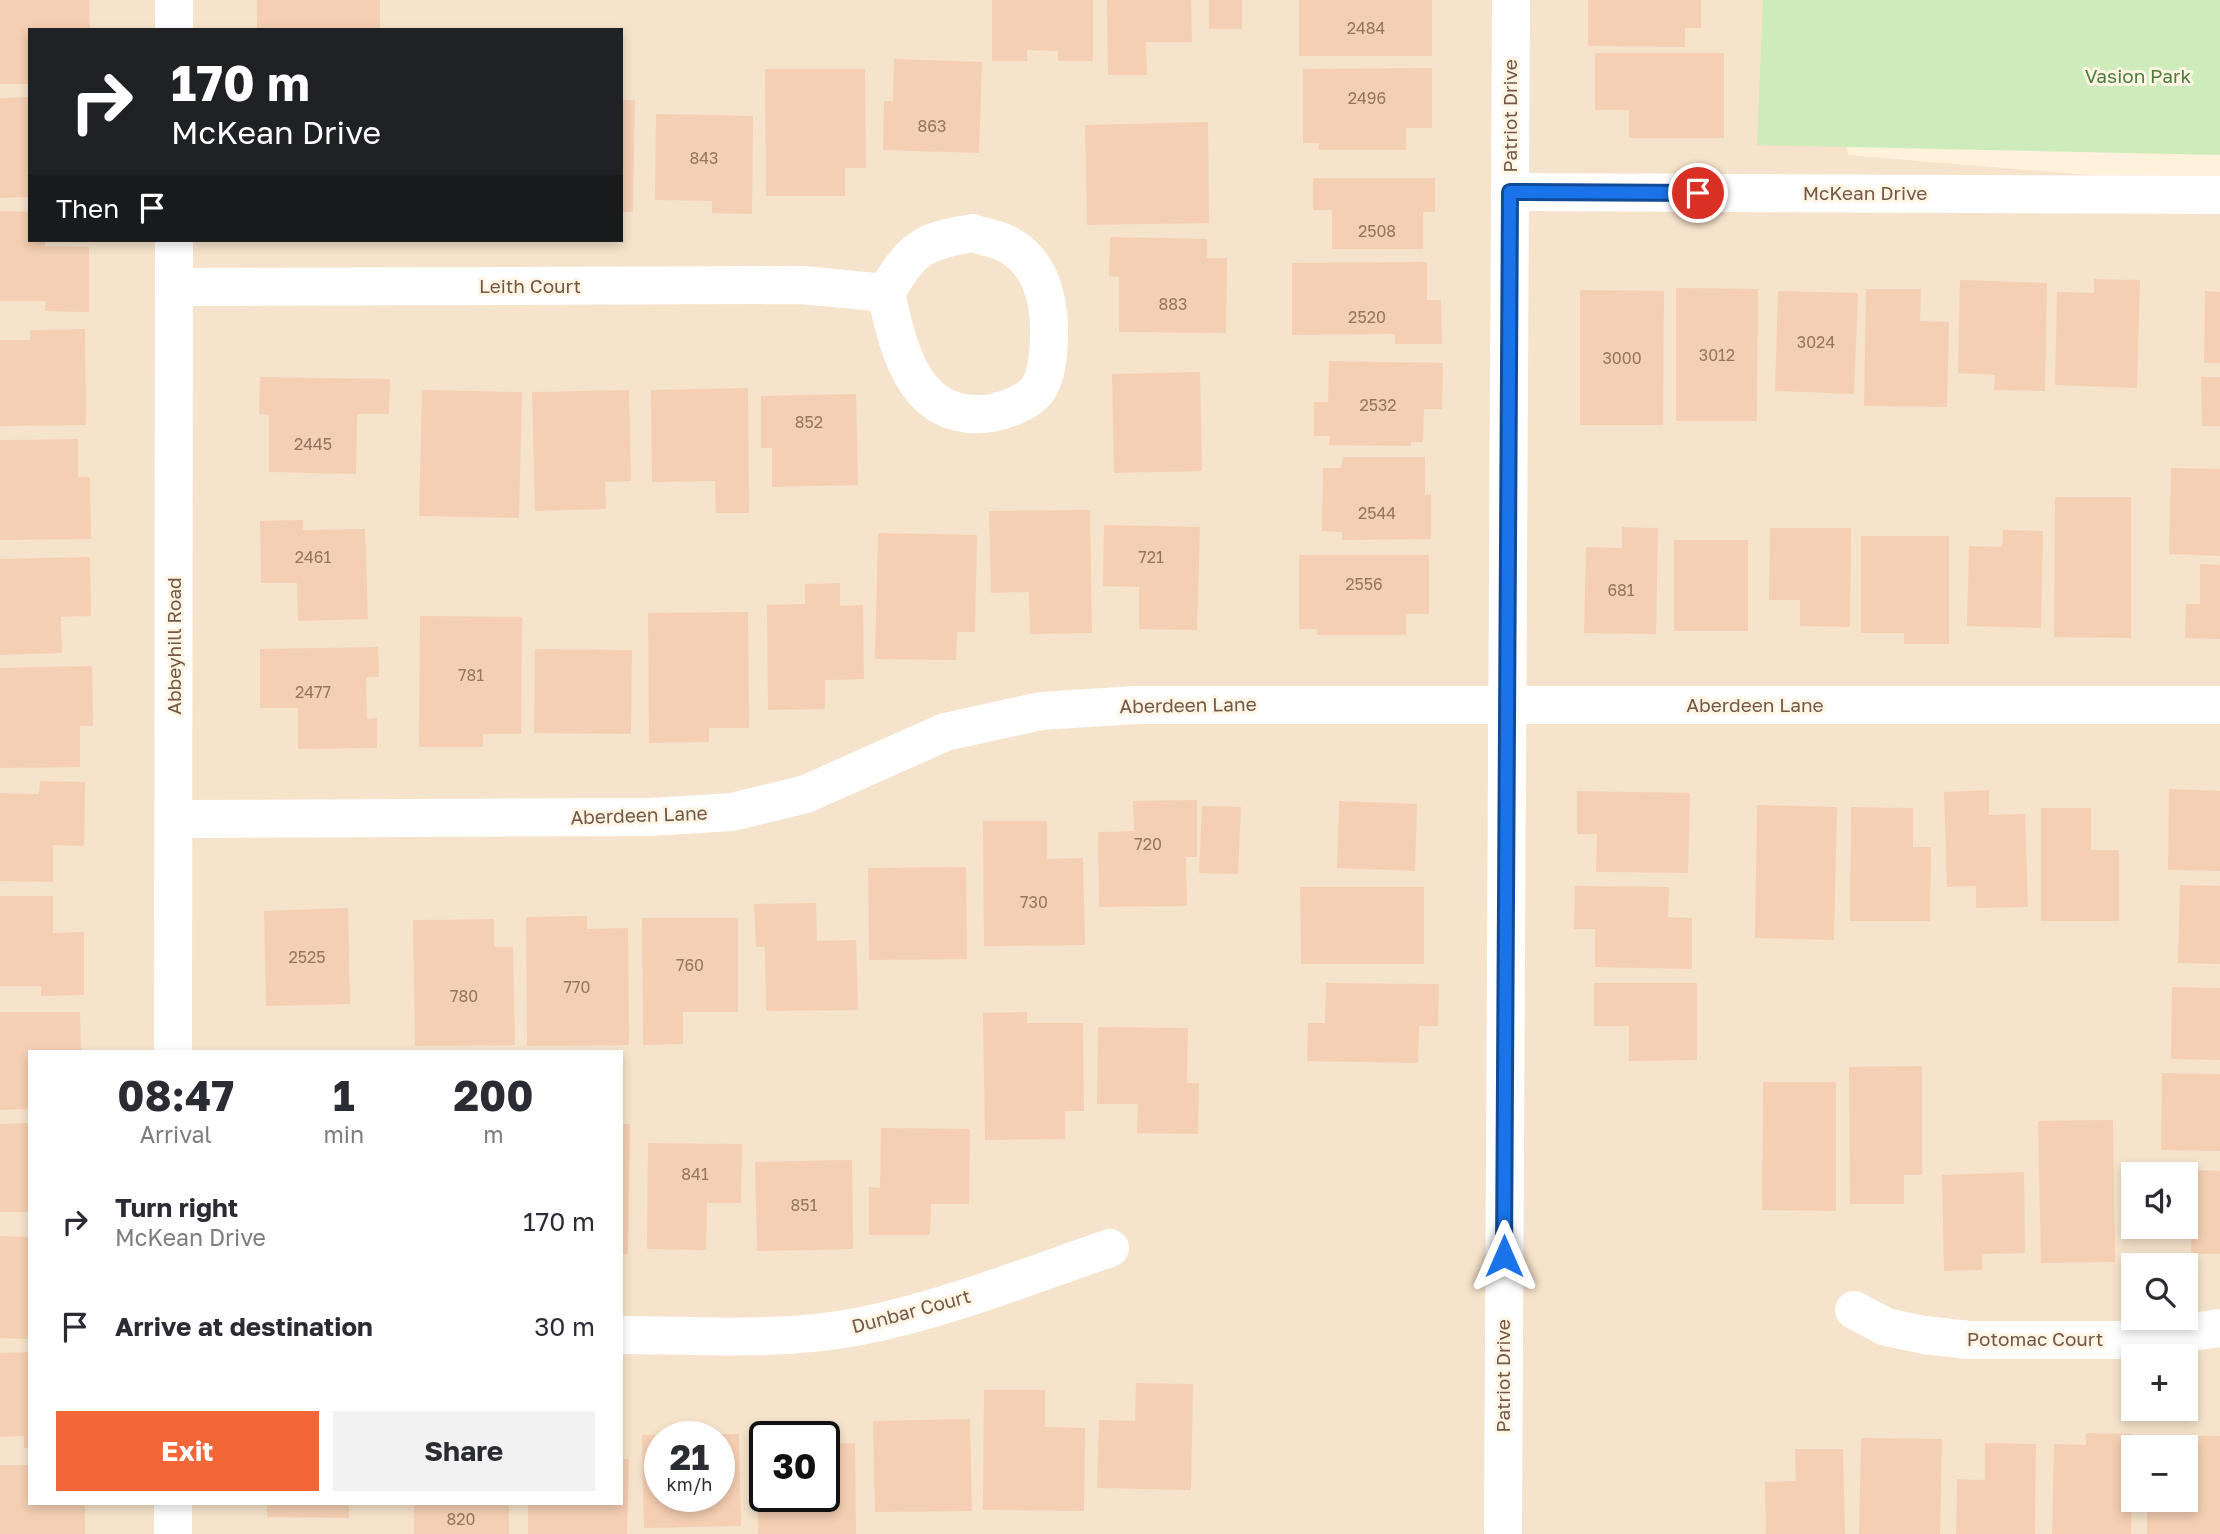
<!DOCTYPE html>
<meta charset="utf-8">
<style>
:root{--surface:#fff;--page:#f2f2f3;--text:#2b2b33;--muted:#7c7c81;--accent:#f26638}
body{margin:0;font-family:"Golos Text",sans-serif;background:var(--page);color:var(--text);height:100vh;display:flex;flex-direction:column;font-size:26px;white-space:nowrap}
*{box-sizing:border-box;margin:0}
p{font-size:23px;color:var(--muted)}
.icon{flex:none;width:38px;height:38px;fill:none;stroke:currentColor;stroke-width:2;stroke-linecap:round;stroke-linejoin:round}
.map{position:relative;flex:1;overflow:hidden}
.panel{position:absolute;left:28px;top:1050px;width:595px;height:455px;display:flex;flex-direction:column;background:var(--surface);border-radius:0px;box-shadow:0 4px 10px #0003}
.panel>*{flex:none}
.guide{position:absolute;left:28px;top:28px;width:595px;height:214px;border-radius:0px;box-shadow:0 4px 10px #0003;background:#202124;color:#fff;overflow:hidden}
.fabs{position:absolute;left:2121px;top:1162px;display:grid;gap:14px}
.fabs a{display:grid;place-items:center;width:77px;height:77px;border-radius:0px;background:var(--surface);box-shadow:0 4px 10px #0003;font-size:35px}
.speed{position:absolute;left:644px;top:1421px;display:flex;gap:14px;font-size:35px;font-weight:700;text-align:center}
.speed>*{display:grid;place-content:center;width:91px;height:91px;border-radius:50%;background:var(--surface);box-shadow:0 4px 10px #0003;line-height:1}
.speed small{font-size:18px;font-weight:400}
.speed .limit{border:4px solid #111;border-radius:10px;background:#fff;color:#111}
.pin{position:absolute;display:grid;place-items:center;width:60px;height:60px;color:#fff;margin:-30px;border:4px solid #fff;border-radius:50%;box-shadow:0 2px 7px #0007}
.me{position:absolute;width:77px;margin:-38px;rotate:0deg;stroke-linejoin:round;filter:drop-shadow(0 0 5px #0008)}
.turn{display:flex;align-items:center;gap:24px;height:147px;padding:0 28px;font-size:32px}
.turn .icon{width:91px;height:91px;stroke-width:2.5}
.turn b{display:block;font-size:49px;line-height:60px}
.then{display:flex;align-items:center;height:66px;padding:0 28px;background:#0003;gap:14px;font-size:26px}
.eta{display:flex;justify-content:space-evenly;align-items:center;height:119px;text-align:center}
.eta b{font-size:42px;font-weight:700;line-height:49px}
.cta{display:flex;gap:14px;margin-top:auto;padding:14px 28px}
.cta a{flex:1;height:80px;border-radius:0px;background:var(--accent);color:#fff;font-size:28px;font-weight:700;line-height:80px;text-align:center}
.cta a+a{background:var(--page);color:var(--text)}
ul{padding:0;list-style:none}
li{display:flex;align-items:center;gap:21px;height:105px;padding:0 28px}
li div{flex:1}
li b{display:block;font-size:26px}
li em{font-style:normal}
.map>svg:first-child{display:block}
</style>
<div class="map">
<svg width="2220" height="1534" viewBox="0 0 2220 1534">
<rect width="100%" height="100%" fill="#fef2dd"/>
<path fill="#f6e3cb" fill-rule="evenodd" d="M0,0h1828l20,155 372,31v1348h-2220zM30,30h591v210h-591zM30,1052h591v451h-591zM2133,1174h53v53h-53zM2133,1265h53v53h-53zM2133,1356h53v53h-53zM660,1437h59v59h-59zM765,1437h59v59h-59zM2133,1447h53v53h-53z"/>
<polygon fill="#ceebbb" points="1763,0 2220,0 2220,155 1757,145"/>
<g fill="#f5cfb3">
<polygon points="0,0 89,0 90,30 30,30 30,84 0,84"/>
<rect x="257" y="0" width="123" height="30"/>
<polygon points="992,0 1093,0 1093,61 1058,61 1058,51 1027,50 1027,61 992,61"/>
<polygon points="1107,0 1191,0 1192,42 1146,42 1147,75 1108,75"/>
<rect x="1209" y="0" width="33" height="29"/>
<rect x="1299" y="0" width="133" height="56"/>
<polygon points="1588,0 1701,0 1701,28 1685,28 1685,47 1588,46"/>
<polygon points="1595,53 1724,53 1724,138 1629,138 1629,110 1595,110"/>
<polygon points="894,59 982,62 979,153 883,150 884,101 893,101"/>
<polygon points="1432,68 1432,128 1406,128 1406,150 1319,150 1319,143 1303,143 1303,69"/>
<polygon points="765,69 865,69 866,168 845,168 845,196 766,196"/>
<polygon points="30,97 30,197 0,198 0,98"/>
<polygon points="621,100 635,100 633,212 621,212"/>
<polygon points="656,114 753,116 752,214 712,213 712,201 655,200"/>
<polygon points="1208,122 1209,223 1087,225 1085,125"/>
<polygon points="1313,178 1435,178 1435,212 1423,212 1423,249 1332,249 1332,210 1313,210"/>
<polygon points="0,211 30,212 30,240 45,240 45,246 89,247 89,312 45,311 46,301 0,301"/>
<polygon points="1110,237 1207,239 1207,258 1227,258 1226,333 1119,332 1119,277 1109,276"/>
<polygon points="1427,262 1427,300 1441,300 1442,344 1395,344 1395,334 1292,335 1292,263"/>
<polygon points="2094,279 2140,280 2137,388 2055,385 2057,292 2094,293"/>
<polygon points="1960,280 2047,283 2045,391 1994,390 1995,375 1958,373"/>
<polygon points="1676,288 1758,289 1757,421 1676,421"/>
<polygon points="1866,289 1921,289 1920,321 1949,322 1947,407 1864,406"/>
<polygon points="1580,290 1664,291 1663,425 1580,425"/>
<polygon points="1778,291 1858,293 1854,394 1775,391"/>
<polygon points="2205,291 2220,292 2220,363 2204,363"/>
<polygon points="85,329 86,425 0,426 0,340 30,340 30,330"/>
<polygon points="1329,361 1443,363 1442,409 1424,409 1423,442 1411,442 1411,446 1329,445 1330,436 1314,436 1314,402 1328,402"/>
<polygon points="1200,372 1202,471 1114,473 1112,374"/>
<polygon points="260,377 390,379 389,414 357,414 356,474 269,472 269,415 259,414"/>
<polygon points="2201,377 2220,377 2220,426 2202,426"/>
<polygon points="748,388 749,513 716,513 715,481 652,482 651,390"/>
<polygon points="422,390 522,392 519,518 419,516"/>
<polygon points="629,390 631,481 605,482 606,509 535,511 532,392"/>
<polygon points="856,394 858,485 772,487 772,448 761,448 761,396"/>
<polygon points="78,439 78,477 90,477 91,539 0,540 0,440"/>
<polygon points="1343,457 1425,457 1425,495 1431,494 1431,539 1342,540 1342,532 1322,531 1323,468 1341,468"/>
<polygon points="2171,468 2220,469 2220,556 2169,554"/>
<polygon points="2055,497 2131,497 2131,638 2054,637"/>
<polygon points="1090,510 1092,633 1030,634 1029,592 991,593 989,511"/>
<polygon points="303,520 303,530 365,529 368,619 298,621 297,583 261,583 260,521"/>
<polygon points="1104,525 1200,527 1197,630 1139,629 1139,587 1103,586"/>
<polygon points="1622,527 1658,528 1656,634 1584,633 1586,547 1622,548"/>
<polygon points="1770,528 1851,528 1850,627 1800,626 1800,600 1769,600"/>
<polygon points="2003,530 2043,531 2041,628 1967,626 1969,546 2002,547"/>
<polygon points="878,533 977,535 975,632 957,632 956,660 875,659"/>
<polygon points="1861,536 1949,536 1949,644 1904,644 1904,633 1861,633"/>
<rect x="1674" y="540" width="74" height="91"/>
<polygon points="1299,555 1429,555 1429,614 1406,614 1406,635 1317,635 1317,629 1299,629"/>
<polygon points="90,557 91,616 61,617 62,653 0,655 0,559"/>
<polygon points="2200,564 2220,565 2220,639 2185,638 2186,604 2200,604"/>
<polygon points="840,583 840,606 863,605 864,679 825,680 825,709 768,710 767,605 805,604 805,584"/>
<polygon points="748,612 749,728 709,728 709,742 649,743 648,613"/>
<polygon points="420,616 522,617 521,734 483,734 483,747 419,747"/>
<polygon points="378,647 379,677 366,677 367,719 377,718 377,748 298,749 298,708 260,708 260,649"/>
<polygon points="535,649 632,650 631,734 534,733"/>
<polygon points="92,666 93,726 80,726 80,767 0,768 0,668"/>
<polygon points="40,781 85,782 84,846 53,845 53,882 0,881 0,793 39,794"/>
<polygon points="2169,789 2220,791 2220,871 2168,870"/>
<polygon points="1989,790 1989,815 2025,814 2028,907 1976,908 1976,886 1947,887 1944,792"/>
<polygon points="1577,791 1690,793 1688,873 1596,872 1597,834 1577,834"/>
<polygon points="1197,800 1197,857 1186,857 1187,906 1099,907 1098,832 1134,831 1133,801"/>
<polygon points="1339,801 1417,804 1415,871 1337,868"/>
<polygon points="1757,805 1837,807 1834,940 1755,938"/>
<polygon points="1202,806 1241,807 1238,874 1199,873"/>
<polygon points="1851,807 1913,808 1913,847 1931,847 1930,921 1850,921"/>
<polygon points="2041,808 2091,808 2091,850 2119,850 2119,921 2041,921"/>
<polygon points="983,821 1047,821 1047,859 1083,858 1085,945 984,946"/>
<polygon points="966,867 967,959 869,960 868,868"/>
<polygon points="2180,885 2220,886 2220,964 2178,963"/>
<polygon points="1575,886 1669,887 1668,917 1692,918 1692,969 1595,967 1595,929 1574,929"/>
<polygon points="1300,887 1424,887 1424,964 1301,964"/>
<polygon points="0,896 53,896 53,933 84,932 84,995 41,996 41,986 0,986"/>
<polygon points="816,903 817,941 856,940 858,1010 766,1011 765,947 756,947 754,904"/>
<polygon points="348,908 350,1004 266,1006 264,911"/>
<polygon points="587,916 587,929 628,928 629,1045 527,1046 526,917"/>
<polygon points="642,918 738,918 738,1012 683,1012 683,1044 643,1045"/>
<polygon points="494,919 494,947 513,947 515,1045 415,1046 413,920"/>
<polygon points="1326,983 1439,984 1438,1026 1419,1026 1418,1063 1307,1061 1308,1023 1325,1023"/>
<polygon points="1594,983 1697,983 1697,1060 1629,1061 1629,1026 1594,1026"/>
<polygon points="2172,987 2220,988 2220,1060 2171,1059"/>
<polygon points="0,1012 80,1012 81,1052 30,1052 30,1109 0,1110"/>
<polygon points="1027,1012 1027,1023 1083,1023 1084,1111 1065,1111 1065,1139 985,1140 983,1013"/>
<polygon points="1098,1027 1188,1028 1187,1083 1199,1083 1198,1134 1137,1133 1138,1104 1097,1104"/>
<polygon points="1922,1066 1922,1175 1904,1175 1904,1204 1850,1204 1849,1067"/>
<polygon points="2162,1073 2220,1074 2220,1151 2161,1150"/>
<polygon points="1763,1082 1836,1082 1836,1211 1762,1210"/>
<polygon points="2113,1120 2115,1262 2041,1263 2038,1121"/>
<polygon points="30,1123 30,1212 0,1212 0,1124"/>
<polygon points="621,1124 630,1124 628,1254 621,1254"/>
<polygon points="881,1128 970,1129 969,1204 931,1204 930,1235 869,1235 869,1187 880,1188"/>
<polygon points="648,1143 742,1144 741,1203 707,1203 706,1250 647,1249"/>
<polygon points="852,1160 853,1249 757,1251 755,1162"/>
<polygon points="2193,1170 2220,1171 2220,1254 2191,1254"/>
<polygon points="2024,1172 2025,1253 1982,1254 1982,1270 1944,1271 1942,1175"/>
<polygon points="0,1236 30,1237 30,1339 0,1338"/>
<polygon points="30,1352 30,1448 24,1448 24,1436 0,1437 0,1353"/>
<polygon points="1136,1383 1193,1384 1191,1490 1097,1488 1099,1420 1135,1421"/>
<polygon points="984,1390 1045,1390 1045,1427 1085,1428 1084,1511 983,1510"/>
<polygon points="970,1419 972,1511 875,1512 873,1421"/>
<polygon points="757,1428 817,1428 817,1437 765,1437 765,1496 824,1496 824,1444 855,1443 856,1534 758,1534"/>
<polygon points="2086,1433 2133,1434 2131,1534 2052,1534 2054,1444 2086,1445"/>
<polygon points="698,1434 739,1434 741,1526 644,1528 642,1435 660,1435 660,1496 719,1496 719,1437"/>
<polygon points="2166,1435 2220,1436 2220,1534 2147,1534 2147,1500 2186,1500 2186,1447 2166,1447"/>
<polygon points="1861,1438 1942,1439 1940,1534 1859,1534"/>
<polygon points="1985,1443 2036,1444 2035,1534 1956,1534 1957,1479 1985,1480"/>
<polygon points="1795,1449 1843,1449 1845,1534 1766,1534 1765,1482 1796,1481"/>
<polygon points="621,1459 629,1459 627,1534 528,1534 528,1503 621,1503"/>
<polygon points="0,1465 30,1465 30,1503 85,1503 85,1534 0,1534"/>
<polygon points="267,1503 349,1503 349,1518 267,1517"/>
<rect x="414" y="1503" width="95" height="31"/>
</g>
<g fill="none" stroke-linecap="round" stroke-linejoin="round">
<g stroke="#fff" stroke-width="38">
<polyline points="174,30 174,0"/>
<polyline points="1510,192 2220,195"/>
<path d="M973,233c11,4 26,6 36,12 33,19 41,57 40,92 -1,18 -1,36 -11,52 -9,13 -32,21 -46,24 -77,11 -93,-61 -106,-120 25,-44 36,-52 87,-60z"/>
<polyline points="174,287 802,285 886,293"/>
<polyline points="174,819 650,817 732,812 806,794 945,732 1041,711 1136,705 2220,705"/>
<polyline points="173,1052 174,240"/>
<polyline points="1854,1310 1886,1327 1924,1335 1969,1340 2135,1340 2220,1328"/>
<path d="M621,1335c79,0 162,7 240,-9 85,-17 167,-50 249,-78"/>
<polyline points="173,1503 173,1534"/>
<polyline points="1503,1534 1511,0"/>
</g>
</g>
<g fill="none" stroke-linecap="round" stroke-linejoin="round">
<g stroke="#114b97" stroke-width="18">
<polyline id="route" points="1504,1256 1510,192 1698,193"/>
</g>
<use href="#route" stroke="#1a73e8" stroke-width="12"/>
</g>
<g text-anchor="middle" stroke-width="6" stroke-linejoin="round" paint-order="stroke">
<g font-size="16" fill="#947560">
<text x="1366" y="34">2484</text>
<text x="1367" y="104">2496</text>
<text x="932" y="132">863</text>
<text x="704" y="164">843</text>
<text x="1377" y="237">2508</text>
<text x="1173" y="310">883</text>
<text x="1367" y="323">2520</text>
<text x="1816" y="348">3024</text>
<text x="1717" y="361">3012</text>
<text x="1622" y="364">3000</text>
<text x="1378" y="411">2532</text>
<text x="809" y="428">852</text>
<text x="313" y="450">2445</text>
<text x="1377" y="519">2544</text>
<text x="313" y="563">2461</text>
<text x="1151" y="563">721</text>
<text x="1364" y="590">2556</text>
<text x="1621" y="596">681</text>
<text x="471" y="681">781</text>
<text x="313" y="698">2477</text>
<text x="1148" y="850">720</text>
<text x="1034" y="908">730</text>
<text x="307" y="963">2525</text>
<text x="690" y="971">760</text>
<text x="577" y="993">770</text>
<text x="464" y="1002">780</text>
<text x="695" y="1180">841</text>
<text x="804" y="1211">851</text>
<text x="461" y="1525">820</text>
</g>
<g font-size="19" fill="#4d7b3b" stroke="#fff5e5">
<text x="2138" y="83">Vasion Park</text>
</g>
<g font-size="19" fill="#745744" stroke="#fff5e5">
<text transform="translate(1510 116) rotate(-90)" y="7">Patriot Drive</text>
<text x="1865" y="200">McKean Drive</text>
<text x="530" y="293">Leith Court</text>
<text transform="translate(174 646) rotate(-90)" y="7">Abbeyhill Road</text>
<text transform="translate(1188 705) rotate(-1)" y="7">Aberdeen Lane</text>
<text x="1755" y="712">Aberdeen Lane</text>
<text transform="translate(639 815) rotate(-2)" y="7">Aberdeen Lane</text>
<text transform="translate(911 1311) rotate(-15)" y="7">Dunbar Court</text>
<text x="2035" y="1346">Potomac Court</text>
<text transform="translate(1503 1376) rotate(-90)" y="7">Patriot Drive</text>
</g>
</g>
</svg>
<div class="fabs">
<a><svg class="icon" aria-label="sound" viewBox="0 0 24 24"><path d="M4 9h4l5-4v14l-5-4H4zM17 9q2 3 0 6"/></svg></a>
<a><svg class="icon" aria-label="search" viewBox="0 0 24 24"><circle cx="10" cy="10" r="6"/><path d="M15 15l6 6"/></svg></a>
<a>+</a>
<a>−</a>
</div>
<div class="speed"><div>21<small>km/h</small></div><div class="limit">30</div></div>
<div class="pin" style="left:1698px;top:193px;background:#d93025"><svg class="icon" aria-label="arrive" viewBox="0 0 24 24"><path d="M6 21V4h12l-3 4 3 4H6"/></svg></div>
<svg class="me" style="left:1504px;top:1256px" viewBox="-20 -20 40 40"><path d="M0-17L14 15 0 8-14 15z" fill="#1a73e8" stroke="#fff" stroke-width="4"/></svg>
<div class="guide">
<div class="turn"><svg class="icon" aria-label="right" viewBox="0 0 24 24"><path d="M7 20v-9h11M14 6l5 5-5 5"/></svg><div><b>170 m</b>McKean Drive</div></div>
<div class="then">Then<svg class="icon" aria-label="arrive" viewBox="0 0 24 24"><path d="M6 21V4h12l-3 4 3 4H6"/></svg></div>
</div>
<section class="panel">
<div class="eta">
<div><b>08:47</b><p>Arrival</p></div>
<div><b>1</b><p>min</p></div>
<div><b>200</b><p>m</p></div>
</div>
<ul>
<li><svg class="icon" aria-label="right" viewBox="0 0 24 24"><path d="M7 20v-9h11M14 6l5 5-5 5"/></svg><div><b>Turn right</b><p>McKean Drive</p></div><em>170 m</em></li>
<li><svg class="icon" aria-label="arrive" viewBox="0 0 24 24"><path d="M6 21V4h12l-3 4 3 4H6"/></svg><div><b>Arrive at destination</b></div><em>30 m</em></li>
</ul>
<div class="cta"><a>Exit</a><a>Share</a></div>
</section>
</div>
